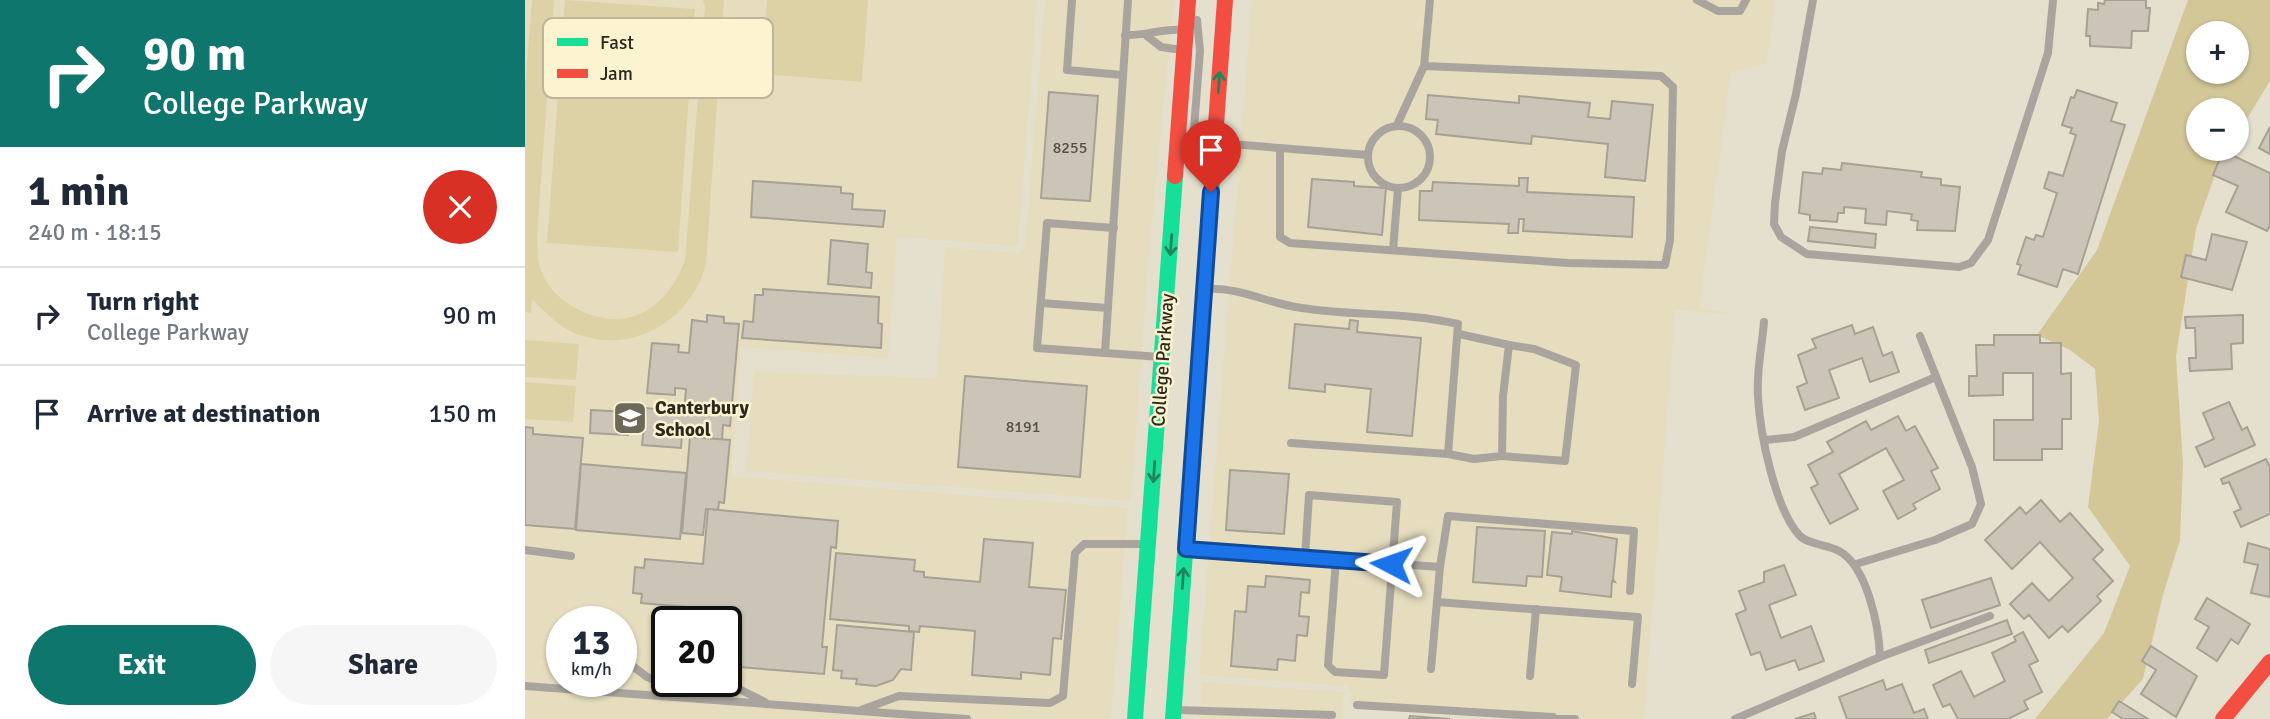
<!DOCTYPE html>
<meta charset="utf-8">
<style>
:root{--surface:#fff;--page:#f6f6f7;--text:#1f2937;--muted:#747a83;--line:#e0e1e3;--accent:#0f766e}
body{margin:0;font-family:Signika,sans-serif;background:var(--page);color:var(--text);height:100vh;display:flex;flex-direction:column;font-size:26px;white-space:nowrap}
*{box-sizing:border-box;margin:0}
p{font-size:23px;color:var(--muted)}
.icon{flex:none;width:38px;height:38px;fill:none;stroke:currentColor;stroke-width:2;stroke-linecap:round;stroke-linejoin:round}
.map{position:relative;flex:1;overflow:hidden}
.sheet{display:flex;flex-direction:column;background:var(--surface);width:525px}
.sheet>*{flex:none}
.hud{background:#0f766e;color:#fff;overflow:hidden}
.fabs{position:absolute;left:1661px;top:21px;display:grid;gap:14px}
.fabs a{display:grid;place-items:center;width:63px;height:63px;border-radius:50%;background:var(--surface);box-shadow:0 2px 5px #0004;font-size:35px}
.speed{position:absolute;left:21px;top:606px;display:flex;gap:14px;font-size:35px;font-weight:700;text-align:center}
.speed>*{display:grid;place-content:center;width:91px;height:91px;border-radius:50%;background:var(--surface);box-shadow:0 2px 5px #0004;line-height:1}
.speed small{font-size:18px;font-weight:400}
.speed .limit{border:4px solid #111;border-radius:10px;background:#fff;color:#111}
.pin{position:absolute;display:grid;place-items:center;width:60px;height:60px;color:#fff;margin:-72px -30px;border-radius:50% 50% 50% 0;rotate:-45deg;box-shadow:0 0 7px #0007}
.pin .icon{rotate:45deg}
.me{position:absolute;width:77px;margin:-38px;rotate:274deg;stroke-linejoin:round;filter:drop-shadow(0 0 5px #0008)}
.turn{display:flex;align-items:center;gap:24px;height:147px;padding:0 28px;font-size:32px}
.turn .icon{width:91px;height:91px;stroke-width:2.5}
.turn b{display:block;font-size:49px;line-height:60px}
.round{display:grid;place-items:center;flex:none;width:74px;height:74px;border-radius:37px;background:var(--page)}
.headline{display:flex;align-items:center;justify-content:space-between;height:119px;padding:0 28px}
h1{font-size:42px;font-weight:700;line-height:52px}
.primary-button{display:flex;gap:14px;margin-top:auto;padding:14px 28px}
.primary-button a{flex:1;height:80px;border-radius:42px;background:var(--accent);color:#fff;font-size:28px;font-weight:700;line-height:80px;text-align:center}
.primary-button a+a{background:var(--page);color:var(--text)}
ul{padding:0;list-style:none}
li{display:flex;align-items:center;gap:21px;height:98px;padding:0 28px;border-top:2px solid var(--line)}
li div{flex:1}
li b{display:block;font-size:26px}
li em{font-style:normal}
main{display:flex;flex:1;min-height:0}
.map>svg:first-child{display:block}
</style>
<main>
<section class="sheet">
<div class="hud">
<div class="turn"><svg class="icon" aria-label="right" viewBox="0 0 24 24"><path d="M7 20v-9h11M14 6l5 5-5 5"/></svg><div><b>90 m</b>College Parkway</div></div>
</div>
<div class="headline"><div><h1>1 min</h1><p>240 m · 18:15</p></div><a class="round" style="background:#d93025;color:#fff"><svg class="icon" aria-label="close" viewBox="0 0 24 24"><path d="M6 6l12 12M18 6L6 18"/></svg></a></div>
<ul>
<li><svg class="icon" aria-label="right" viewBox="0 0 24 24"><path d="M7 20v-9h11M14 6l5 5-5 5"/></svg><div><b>Turn right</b><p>College Parkway</p></div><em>90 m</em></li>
<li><svg class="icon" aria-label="arrive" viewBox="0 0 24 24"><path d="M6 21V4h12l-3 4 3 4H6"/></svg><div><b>Arrive at destination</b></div><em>150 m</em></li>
</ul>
<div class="primary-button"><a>Exit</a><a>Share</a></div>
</section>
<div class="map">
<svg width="1745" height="719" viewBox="0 0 1745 719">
<rect width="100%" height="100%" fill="#e5e0ce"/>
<g fill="#e6ddbf" fill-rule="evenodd">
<path d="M0,0h512l-19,246 -121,-9 -9,121 -147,-11 -10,129 397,32 -17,211h-586zM37,621h59v60h-59zM142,621h59v60h-59z"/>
<polygon points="520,0 649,0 624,252 606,501 221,471 229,372 412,378 420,247 492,253 500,249"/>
<polygon points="727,0 1251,0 1241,63 1206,73 1174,307 1212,315 1150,310 1119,719 994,719 826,704 827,693 822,686 674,675"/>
<polygon points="677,682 819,692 817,719 674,719"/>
</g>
<g fill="#ddd2a6">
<path d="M7,0h22l-17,236c1,8 0,19 2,27 3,17 17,33 31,42 51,31 96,8 115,-45l20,-252 -2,-8h21l-18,265c-16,55 -71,89 -127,70 -19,-7 -33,-22 -47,-36l-1,14 -6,-1v-223z"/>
<polygon points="40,0 170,9 153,252 22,243"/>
<polygon points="242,0 343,0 337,82 236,74"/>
<polygon points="0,340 54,344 51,380 0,377"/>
<polygon points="0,382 51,386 48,422 0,419"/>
</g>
<path fill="#d3c798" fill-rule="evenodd" d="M1663,0h82v81l-33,54v-25h-39v39h30l-9,14 -23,66 -20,127 7,108 -3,76 -17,55 -20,84 -36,40h-72l69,-86 26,-67 -42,-59 11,-86 -4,-52 -25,-19 -33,-15 60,-85zM1673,33h39v39h-39z"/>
<g fill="#ccc5b7" stroke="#a7a194" stroke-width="2">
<polygon points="1580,0 1621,0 1621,8 1625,8 1623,31 1607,31 1606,48 1565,46 1565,36 1561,36 1563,9 1573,10 1573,3 1579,4"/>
<polygon points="1552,90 1592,103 1586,121 1600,125 1553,274 1538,269 1532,287 1493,274 1496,265 1492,264 1501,237 1509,240 1511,235 1518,237 1532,193 1519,188 1524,172 1538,176 1551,135 1545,133 1547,128 1537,125 1546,97 1549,98"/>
<polygon points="524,92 573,96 565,201 516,198"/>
<polygon points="903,95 994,103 994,96 1065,103 1063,117 1085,119 1087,101 1128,105 1120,181 1080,177 1083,144 1007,136 1006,144 911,134 913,120 901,119"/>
<polygon points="1745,127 1745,154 1734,148"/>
<polygon points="1698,151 1745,173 1745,225 1742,231 1701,212 1713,186 1688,175"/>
<polygon points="1317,163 1397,172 1396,177 1416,179 1416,185 1435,187 1430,231 1392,230 1393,221 1386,220 1387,214 1362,211 1361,225 1340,223 1341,209 1319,207 1319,213 1313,213 1312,222 1285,220 1285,215 1274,213 1278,172 1297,174 1298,168 1316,170"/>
<polygon points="994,178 1003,178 1002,192 1109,197 1107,237 998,231 999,219 994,219 993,233 983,233 984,224 894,220 895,191 907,191 908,182 994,186"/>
<polygon points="787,179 829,182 829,186 861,188 857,235 783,227"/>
<polygon points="228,181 316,187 316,193 328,194 327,209 360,211 358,227 226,217"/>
<polygon points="1285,227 1351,234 1350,248 1283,241"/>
<polygon points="1687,234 1722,242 1707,290 1656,277 1661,255 1681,260"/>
<polygon points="306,240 343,244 341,272 347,273 346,288 303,284"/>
<polygon points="238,289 354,297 353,323 357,324 356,348 217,338 219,321 228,322 230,295 238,295"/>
<polygon points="182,315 199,317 199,323 214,324 205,426 198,425 197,440 157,436 156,448 117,445 121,408 159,412 161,389 150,388 150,395 122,393 127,343 154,345 153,352 164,353 167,320 182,322"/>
<polygon points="1718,315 1718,343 1706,344 1707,369 1665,371 1664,358 1671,358 1670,328 1661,328 1660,317"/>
<polygon points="825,320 833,321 832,332 896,338 887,436 842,432 846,389 800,384 800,392 764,388 770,324 824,329"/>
<polygon points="1327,325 1330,334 1348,327 1358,356 1367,352 1374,372 1345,382 1337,358 1304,370 1314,398 1280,410 1272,387 1282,383 1273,355 1291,348 1287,339"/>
<polygon points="1469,335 1515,335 1515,343 1536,343 1536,374 1546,373 1546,419 1537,419 1537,449 1517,449 1517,460 1469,460 1469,420 1508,420 1508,373 1478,373 1478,395 1444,396 1444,376 1452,376 1451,345 1469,345"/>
<polygon points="440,376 562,386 555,477 433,467"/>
<polygon points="1704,402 1717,430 1722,427 1730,445 1680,467 1671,447 1689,439 1678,413"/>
<polygon points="66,410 104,412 103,435 65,433"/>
<polygon points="1373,416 1381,431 1390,426 1413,468 1406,471 1415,489 1388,504 1391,509 1373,519 1358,491 1379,480 1361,448 1314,474 1333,509 1305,524 1286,488 1293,484 1283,465 1308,452 1302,442 1341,421 1346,430"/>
<polygon points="0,427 8,428 8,434 58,438 50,529 0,525"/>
<polygon points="165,437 205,440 199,503 194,502 193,510 181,509 178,535 157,533"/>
<polygon points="1741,459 1745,467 1745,514 1716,527 1709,512 1716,509 1704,482 1698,484 1696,479"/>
<polygon points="56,464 161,473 155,539 51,530"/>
<polygon points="705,470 764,474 759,534 701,530"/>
<polygon points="1516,500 1535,522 1545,513 1578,550 1568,559 1588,581 1572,596 1576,601 1543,632 1537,626 1524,638 1504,615 1499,619 1485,604 1507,583 1524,601 1548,578 1515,542 1487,569 1460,540 1495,507 1501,514"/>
<polygon points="183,509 313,521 311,548 306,547 297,647 302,647 299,674 201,666 201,621 173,621 174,608 116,603 117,594 108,593 110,567 119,568 120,559 178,564"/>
<polygon points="952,527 1020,531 1017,577 1002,576 1001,586 948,582"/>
<polygon points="1047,531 1092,539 1088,579 1090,582 1087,581 1086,597 1035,591 1037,577 1022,575 1027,532 1047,534"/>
<polygon points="459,539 508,543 504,587 541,590 536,639 528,638 525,675 496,672 496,679 447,675 450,631 395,626 394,632 384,631 384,626 305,619 311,553 390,560 389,571 399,572 399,577 455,582"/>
<polygon points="1723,543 1745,549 1745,597 1726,593 1733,565 1719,562"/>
<polygon points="1259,565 1271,595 1244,605 1256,638 1286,626 1299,661 1274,670 1270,660 1241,670 1235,652 1226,655 1211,614 1221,610 1214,591 1239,582 1239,572"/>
<polygon points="741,576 785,580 784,593 776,592 774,616 784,617 782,636 772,635 770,661 753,659 752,670 706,666 710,611 721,612 723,586 740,587"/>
<polygon points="1466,578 1475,605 1406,628 1397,600"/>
<polygon points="1682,598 1725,624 1713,644 1706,639 1692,661 1672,648 1684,627 1670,619"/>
<polygon points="1482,620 1487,634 1404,663 1400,650"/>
<polygon points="312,625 389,632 386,670 376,669 368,680 351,686 331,684 332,679 316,678 317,671 308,670"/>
<polygon points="1498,632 1513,661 1504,665 1517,692 1499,701 1503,709 1483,719 1433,719 1425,704 1418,707 1408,685 1436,671 1449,697 1480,681 1467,653 1491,641 1489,637"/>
<polygon points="1626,646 1672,676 1651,717 1616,694 1631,670 1617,661"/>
<polygon points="1358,680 1361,690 1377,684 1389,713 1399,709 1403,719 1322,719 1314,697"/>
<polygon points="1594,701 1623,719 1598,719 1587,712"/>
<polygon points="1289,713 1291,719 1270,719"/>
<polygon points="885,716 925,719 884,719"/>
</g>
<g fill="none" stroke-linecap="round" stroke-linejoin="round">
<g stroke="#aaa49e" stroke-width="8">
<polyline points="547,0 542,70 597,75"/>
<polyline points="1172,0 1193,11 1215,11 1221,0"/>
<polyline points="1288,0 1271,94 1257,151 1250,203 1249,224 1256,237 1282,254 1434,267 1446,263 1463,240 1523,53 1528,0"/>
<polyline points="672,20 675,51 668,141 843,155"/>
<path d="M600,35c21,1 37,-7 58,-5"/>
<polyline points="622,36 636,47 657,50"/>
<polyline points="899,66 905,0"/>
<circle cx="874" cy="157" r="31"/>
<polyline points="755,148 755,237 765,243 1043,263 1140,265 1145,240 1148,87 1136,76 899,66 872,125"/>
<polyline points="589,228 522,223 512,348 635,357"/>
<polyline points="868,250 873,188"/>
<path d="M682,289c34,-2 62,15 95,19 52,8 104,4 156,16l-10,130 26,5 28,-3 1,-60 6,-51 -50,-11"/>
<polyline points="516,303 583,308"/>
<polyline points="580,353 603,0"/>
<polyline points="1241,440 1269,437 1411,377"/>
<polyline points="766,443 923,454"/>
<polyline points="977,456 1040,461 1051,365 1009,349 984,345"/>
<polyline points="664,549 915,567 923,516 1109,531 1105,591"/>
<polyline points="0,550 46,556"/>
<polyline points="780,557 784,495 872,502 859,675 810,672 803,665 811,560"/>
<polyline points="1331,564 1410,540 1447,524 1456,504 1447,467 1395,336"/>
<polyline points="912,602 1113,617 1107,684"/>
<polyline points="96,657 122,677 132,681 214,689 240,702"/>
<polyline points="1355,657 1465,616"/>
<polyline points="906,669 915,567"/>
<polyline points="1005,676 1011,609"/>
<polyline points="0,686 442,719"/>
<polyline points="832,705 1028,717"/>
<polyline points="336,710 374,696 525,703 538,696 550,553 559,544 621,544"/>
<polyline points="652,710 807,715"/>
<polyline points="1027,719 1050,719"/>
<path d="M1210,719l145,-62c-1,-31 -13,-91 -41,-106 -12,-7 -31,-6 -40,-16 -24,-27 -39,-101 -41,-138 -2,-24 4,-51 6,-75"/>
</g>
<g stroke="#16e098" stroke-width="16">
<polyline points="610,719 650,176"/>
<polyline points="648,719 687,180"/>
</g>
<g stroke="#f24e42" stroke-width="16">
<polyline points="650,176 663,0"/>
<polyline points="687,180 700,0"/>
<polyline points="1698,719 1745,662"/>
</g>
</g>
<defs><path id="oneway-shaft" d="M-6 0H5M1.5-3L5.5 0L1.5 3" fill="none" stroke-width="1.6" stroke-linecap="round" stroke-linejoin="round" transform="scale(1.75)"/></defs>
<g stroke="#21845a">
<use href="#oneway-shaft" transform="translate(694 82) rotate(-86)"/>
<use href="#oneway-shaft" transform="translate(646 245) rotate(94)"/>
<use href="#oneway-shaft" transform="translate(629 472) rotate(94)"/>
<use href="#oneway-shaft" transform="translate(658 578) rotate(-86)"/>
</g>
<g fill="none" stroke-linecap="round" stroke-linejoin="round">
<g stroke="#114b97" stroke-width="18">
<polyline id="route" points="686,192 661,549 866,564"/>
</g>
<use href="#route" stroke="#1a73e8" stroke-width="12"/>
</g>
<defs>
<g id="school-square" transform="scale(1.75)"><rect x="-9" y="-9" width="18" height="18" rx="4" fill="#6d695a" stroke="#fcf3d1"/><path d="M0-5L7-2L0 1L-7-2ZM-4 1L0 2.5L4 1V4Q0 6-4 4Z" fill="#fff"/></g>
</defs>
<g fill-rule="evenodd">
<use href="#school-square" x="105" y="418"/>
</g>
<g text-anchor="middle" stroke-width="5" stroke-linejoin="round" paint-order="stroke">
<g font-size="16" fill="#545043">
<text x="545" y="153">8255</text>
<text x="498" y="432">8191</text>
</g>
<g font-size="19" fill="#2c291c" stroke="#fcf3d1">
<text transform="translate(637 360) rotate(-86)" y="7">College Parkway</text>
</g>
<g font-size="19" font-weight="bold" fill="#2c291c" stroke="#fcf3d1" text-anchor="start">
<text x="130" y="414">Canterbury<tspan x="130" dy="22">School</tspan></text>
</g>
</g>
<rect x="18" y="18" width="230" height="80" rx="10" fill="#fcf3d1" stroke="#beb69b" stroke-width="2"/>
<rect x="32" y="38" width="31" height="8" fill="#16e098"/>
<rect x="32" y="69" width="31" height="9" fill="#f24e42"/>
<g font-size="19" fill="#2c291c">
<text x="75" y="49">Fast</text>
<text x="75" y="80">Jam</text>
</g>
</svg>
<div class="fabs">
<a>+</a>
<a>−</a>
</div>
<div class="speed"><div>13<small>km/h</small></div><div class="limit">20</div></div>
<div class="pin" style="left:686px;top:192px;background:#d93025"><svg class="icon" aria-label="arrive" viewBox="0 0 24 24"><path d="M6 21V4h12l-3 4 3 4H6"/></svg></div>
<svg class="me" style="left:866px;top:564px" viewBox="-20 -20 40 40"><path d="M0-17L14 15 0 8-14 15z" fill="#1a73e8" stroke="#fff" stroke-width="4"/></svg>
</div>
</main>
